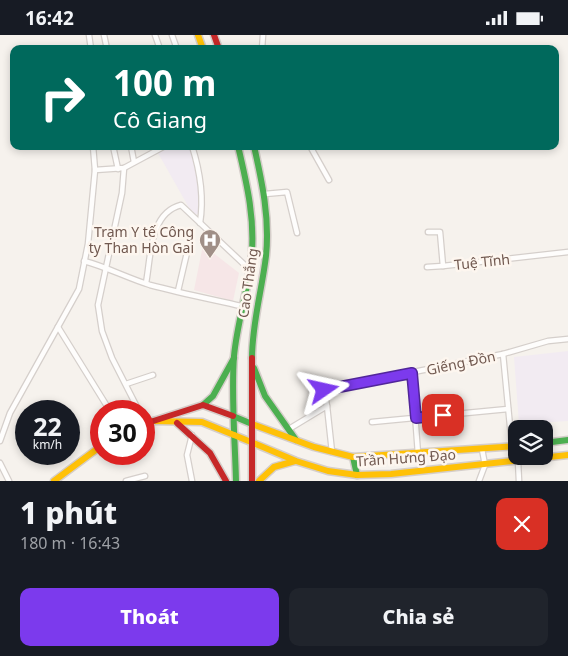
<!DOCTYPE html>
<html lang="vi">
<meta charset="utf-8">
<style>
:root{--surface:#171b24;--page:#20242c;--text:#f1f3f6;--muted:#9ea1a6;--accent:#7c3aed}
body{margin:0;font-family:"Noto Sans",sans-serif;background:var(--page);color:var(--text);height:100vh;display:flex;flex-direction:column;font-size:19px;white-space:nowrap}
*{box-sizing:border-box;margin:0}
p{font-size:16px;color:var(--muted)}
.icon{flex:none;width:28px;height:28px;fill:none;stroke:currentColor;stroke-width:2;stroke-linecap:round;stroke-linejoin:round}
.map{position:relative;height:446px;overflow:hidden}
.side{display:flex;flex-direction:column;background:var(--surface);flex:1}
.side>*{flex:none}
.top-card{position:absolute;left:10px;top:10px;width:549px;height:105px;border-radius:10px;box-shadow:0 2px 8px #0003;background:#00695c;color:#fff;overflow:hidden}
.tools{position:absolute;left:508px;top:385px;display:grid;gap:10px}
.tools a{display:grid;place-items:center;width:45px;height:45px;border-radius:10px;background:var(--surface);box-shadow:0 2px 8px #0003;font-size:25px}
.speed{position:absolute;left:15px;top:365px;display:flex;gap:10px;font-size:25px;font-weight:700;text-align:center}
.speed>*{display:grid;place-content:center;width:65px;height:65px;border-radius:50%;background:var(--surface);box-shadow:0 2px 8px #0003;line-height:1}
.speed small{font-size:12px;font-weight:400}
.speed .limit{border:8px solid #d22;background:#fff;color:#111}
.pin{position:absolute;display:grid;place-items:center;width:42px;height:42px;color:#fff;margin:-21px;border-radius:10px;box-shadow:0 2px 8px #0006}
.me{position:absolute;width:55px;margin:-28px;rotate:79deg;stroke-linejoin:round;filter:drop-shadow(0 0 4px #0008)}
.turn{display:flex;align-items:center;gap:18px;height:105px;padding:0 20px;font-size:22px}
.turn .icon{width:65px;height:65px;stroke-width:2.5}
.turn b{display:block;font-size:35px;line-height:42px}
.round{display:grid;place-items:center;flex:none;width:52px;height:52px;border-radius:10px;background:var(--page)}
.headline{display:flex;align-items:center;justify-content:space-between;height:85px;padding:0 20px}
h1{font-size:30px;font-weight:800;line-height:38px}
.cta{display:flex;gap:10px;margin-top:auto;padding:10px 20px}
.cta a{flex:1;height:58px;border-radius:10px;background:var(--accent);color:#fff;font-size:20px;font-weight:800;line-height:58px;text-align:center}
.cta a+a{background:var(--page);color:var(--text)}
.status{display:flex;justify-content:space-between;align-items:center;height:35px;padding:0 25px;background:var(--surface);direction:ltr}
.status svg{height:14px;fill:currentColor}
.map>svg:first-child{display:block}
</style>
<div class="status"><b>16:42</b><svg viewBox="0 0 49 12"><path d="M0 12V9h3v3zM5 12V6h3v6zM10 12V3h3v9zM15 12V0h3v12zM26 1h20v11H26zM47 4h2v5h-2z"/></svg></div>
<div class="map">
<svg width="568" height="446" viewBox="0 0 568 446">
<rect width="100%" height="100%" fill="#f6f2ed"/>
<g fill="#f2ebf2">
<polygon points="172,111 190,111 198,142 198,179 195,180 188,171 158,118"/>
<polygon points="568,316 568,386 519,389 514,322"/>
</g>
<polygon fill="#f6e6e7" points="203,210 239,238 233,266 194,255"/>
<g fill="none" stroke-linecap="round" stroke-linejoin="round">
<g stroke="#d5cfcb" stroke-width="7">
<g id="street">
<polyline points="89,0 91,14"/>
<polyline points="104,0 107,14"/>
<polyline points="155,0 160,14"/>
<polyline points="172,0 177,14"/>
<polyline points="262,14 263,0"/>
<polyline points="113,111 118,134"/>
<polyline points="131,111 134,127"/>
<path d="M192,111c8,25 12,52 8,77"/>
<polyline points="310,111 329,145"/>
<polyline points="124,133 122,158 98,270 102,296 112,323 139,376"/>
<polyline points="95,135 124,133 165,111"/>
<polyline points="265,159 287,157 297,198"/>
<polyline points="428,197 440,197 443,231 568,217"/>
<path d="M84,226c23,6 43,17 66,24 30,8 60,14 91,21"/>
<polyline points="427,232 443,231"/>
<path d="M146,248c5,-25 3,-70 35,-78l68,64"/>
<polyline points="178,256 189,209"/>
<polyline points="58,292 110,376"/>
<polyline points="503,319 512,412"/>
<polyline points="412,338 418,419"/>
<polyline points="126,349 153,340"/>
<polyline points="327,371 332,417"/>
<polyline points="372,387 508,374"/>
<polyline points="289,394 327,371 324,355 503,319 548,306 568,304"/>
<polyline points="192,400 187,420 192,446"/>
<polyline points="0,406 10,378 79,254 88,209 95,135 93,111"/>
<polyline points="518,426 519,446"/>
<polyline points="0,428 9,446"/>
<polyline points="126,446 145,441"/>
<polyline points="479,446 485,430 482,414"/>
</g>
</g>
<g stroke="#d5ceca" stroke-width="9">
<g id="fast">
<path d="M252,323c0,-35 10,-68 14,-102 4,-38 -4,-74 -12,-110"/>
<polyline points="254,333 265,361 296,405"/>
<polyline points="203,370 213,361 234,323"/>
<polyline points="233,381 252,389"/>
<polyline points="544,408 568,405"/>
<polyline points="353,422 357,440"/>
<path d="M236,446c-1,-41 -5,-85 -2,-125 3,-32 13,-62 17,-94 5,-40 -4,-78 -13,-116"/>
</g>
</g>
<g stroke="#d5ceca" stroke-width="9">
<g id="slow">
<polyline points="198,0 203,14"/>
<polyline points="154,386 202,387 234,400"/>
<polyline points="252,389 314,412 353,422 516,411"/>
<polyline points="234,400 251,407"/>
<polyline points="251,407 296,426 328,436 357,440 391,439 568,420"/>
<polyline points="54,446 101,411"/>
<polyline points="259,446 274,432 295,426"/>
</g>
</g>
<g stroke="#d5ceca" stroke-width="9">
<g id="jam">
<polyline points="214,0 219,14"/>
<polyline points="252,323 252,446"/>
<polyline points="177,388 210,418 226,446"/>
<polyline points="144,389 203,370 233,381"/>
</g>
</g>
<use href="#street" stroke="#fefdfc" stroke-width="4.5"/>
<use href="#fast" stroke="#4caf50" stroke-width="6"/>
<use href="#slow" stroke="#ffc107" stroke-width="6"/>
<use href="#jam" stroke="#c62828" stroke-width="6"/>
</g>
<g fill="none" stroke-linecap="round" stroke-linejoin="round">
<g stroke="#51269a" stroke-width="12">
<polyline id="route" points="324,355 412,338 416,383 443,380"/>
</g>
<use href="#route" stroke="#7c3aed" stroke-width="9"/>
</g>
<defs>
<g id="hospital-pin" transform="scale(1.125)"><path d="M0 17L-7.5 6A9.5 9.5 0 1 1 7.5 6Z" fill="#a08f87" stroke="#fdf6ef"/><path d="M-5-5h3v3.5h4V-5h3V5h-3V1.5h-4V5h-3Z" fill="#fff"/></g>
</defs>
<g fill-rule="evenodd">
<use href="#hospital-pin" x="210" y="205"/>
</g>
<g text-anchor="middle" stroke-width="5" stroke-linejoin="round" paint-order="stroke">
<g font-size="14" fill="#715950" stroke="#fdf6ef" text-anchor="end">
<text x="194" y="202">Trạm Y tế Công<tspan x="194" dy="16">ty Than Hòn Gai</tspan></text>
</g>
<g font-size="14" fill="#715950" stroke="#fdf6ef">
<text transform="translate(482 227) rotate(-6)" y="5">Tuệ Tĩnh</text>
<text transform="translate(248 248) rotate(-82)" y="5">Cao Thắng</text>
<text transform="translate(461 328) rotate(-12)" y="5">Giếng Đồn</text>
<text transform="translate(406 423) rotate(-4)" y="5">Trần Hưng Đạo</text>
</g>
</g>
</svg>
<div class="tools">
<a><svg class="icon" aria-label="layers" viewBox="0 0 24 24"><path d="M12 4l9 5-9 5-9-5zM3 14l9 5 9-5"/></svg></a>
</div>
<div class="speed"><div>22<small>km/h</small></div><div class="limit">30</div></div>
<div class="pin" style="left:443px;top:380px;background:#d93025"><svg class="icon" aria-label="arrive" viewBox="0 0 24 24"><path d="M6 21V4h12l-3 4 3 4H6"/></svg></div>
<svg class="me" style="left:324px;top:355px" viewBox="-20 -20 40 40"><path d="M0-17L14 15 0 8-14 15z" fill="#7c3aed" stroke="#fff" stroke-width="4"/></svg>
<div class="top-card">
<div class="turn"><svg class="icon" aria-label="right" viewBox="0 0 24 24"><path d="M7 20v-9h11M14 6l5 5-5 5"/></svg><div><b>100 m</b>Cô Giang</div></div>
</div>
</div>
<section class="side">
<div class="headline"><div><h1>1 phút</h1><p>180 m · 16:43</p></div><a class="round" style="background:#d93025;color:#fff"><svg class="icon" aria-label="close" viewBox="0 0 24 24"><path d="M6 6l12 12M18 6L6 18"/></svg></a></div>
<div class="cta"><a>Thoát</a><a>Chia sẻ</a></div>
</section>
